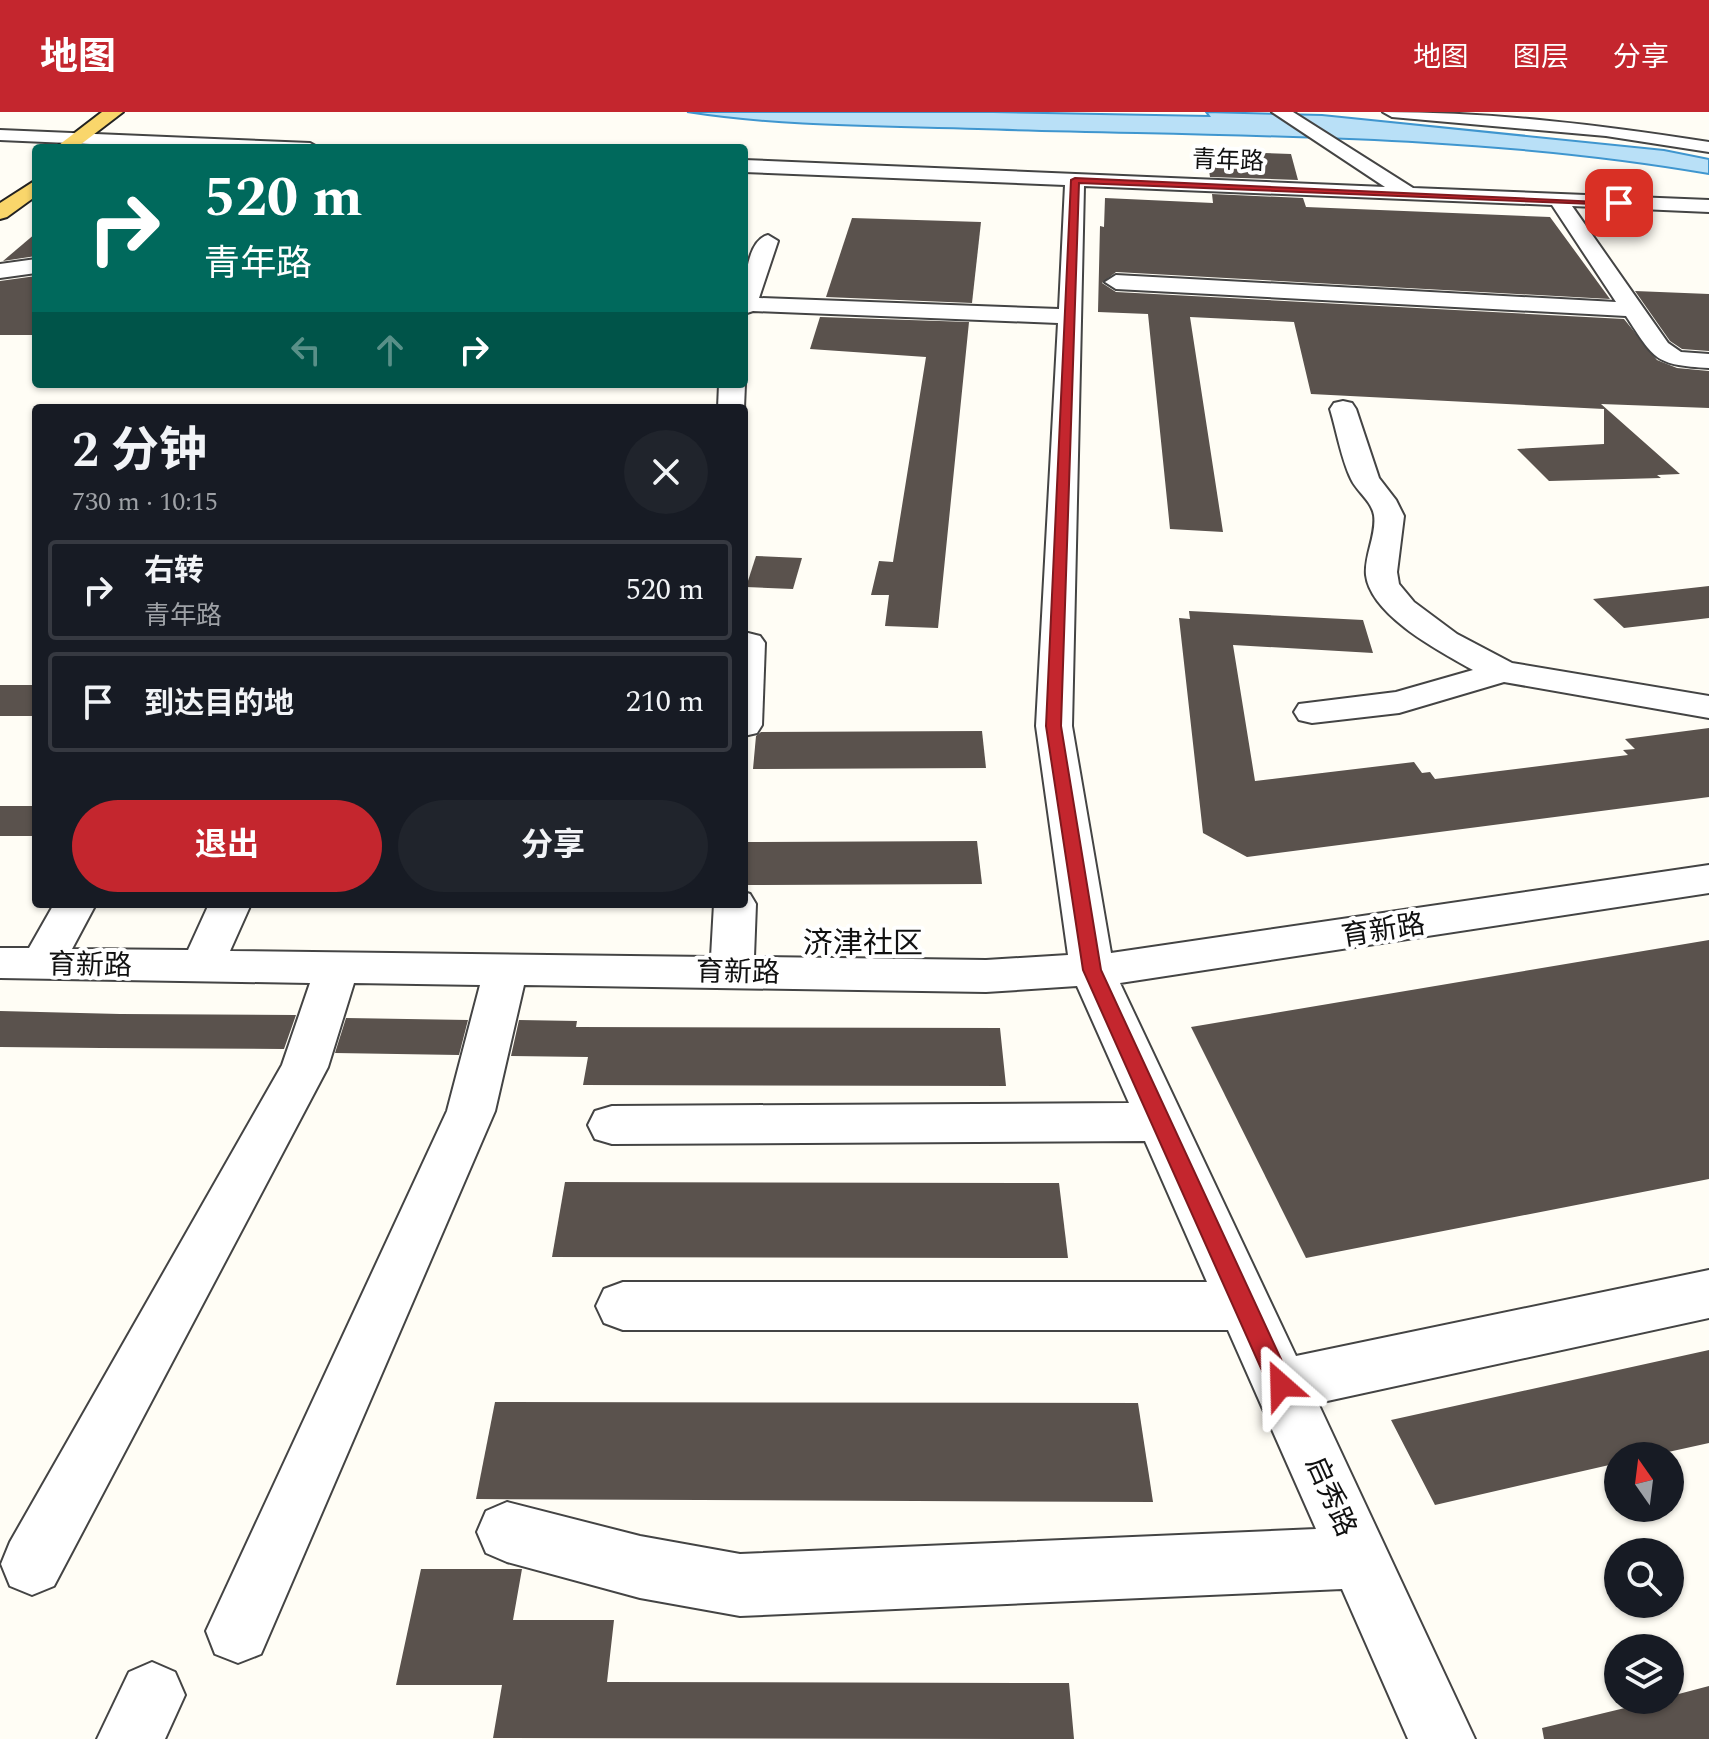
<!DOCTYPE html>
<html lang="zh">
<meta charset="utf-8">
<style>
:root{--surface:#171b24;--page:#20242c;--text:#f1f3f6;--muted:#9ea1a6;--line:#363941;--accent:#c4262e}
body{margin:0;font-family:Spectral,"Noto Sans SC",serif;background:var(--page);color:var(--text);height:100vh;display:flex;flex-direction:column;font-size:30px;white-space:nowrap}
*{box-sizing:border-box;margin:0}
p{font-size:26px;color:var(--muted)}
.icon{flex:none;width:44px;height:44px;fill:none;stroke:currentColor;stroke-width:2;stroke-linecap:round;stroke-linejoin:round}
.map{position:relative;flex:1;overflow:hidden}
.details{position:absolute;left:32px;top:292px;width:716px;height:504px;display:flex;flex-direction:column;background:var(--surface);border-radius:8px;box-shadow:0 2px 6px #0004}
.details>*{flex:none}
.hud{position:absolute;left:32px;top:32px;width:716px;height:244px;border-radius:8px;box-shadow:0 2px 6px #0004;background:#00695c;color:#fff;overflow:hidden}
.needle{width:52px;rotate:346deg}
.tools{position:absolute;left:1604px;top:1330px;display:grid;gap:16px}
.tools a{display:grid;place-items:center;width:80px;height:80px;border-radius:50%;background:var(--surface);box-shadow:0 2px 6px #0004;font-size:40px}
.pin{position:absolute;display:grid;place-items:center;width:68px;height:68px;color:#fff;margin:-34px;border-radius:16px;box-shadow:0 4px 12px #0006}
.me{position:absolute;width:88px;margin:-44px;rotate:335deg;stroke-linejoin:round;filter:drop-shadow(0 0 6px #0008)}
.turn{display:flex;align-items:center;gap:28px;height:168px;padding:0 40px;font-size:36px}
.turn .icon{width:104px;height:104px;stroke-width:2.5}
.turn b{display:block;font-size:56px;line-height:68px}
.lanes{display:flex;align-items:center;height:76px;padding:0 40px;background:#0003;justify-content:center;gap:40px;direction:ltr}
.lanes .off{opacity:.35}
.round{display:grid;place-items:center;flex:none;width:84px;height:84px;border-radius:42px;background:var(--page)}
.summary{display:flex;align-items:center;justify-content:space-between;height:136px;padding:0 40px}
h1{font-size:48px;font-weight:700;line-height:60px}
.button{display:flex;gap:16px;margin-top:auto;padding:16px 40px}
.button a{flex:1;height:92px;border-radius:48px;background:var(--accent);color:#fff;font-size:32px;font-weight:700;line-height:92px;text-align:center}
.button a+a{background:var(--page);color:var(--text)}
ul{padding:0;list-style:none}
li{display:flex;align-items:center;gap:24px;height:100px;margin:0 16px 12px;padding:0 24px;border:4px solid var(--line);border-radius:8px}
li div{flex:1}
li b{display:block;font-size:30px}
li em{font-style:normal}
header{display:flex;align-items:center;gap:48px;box-sizing:border-box;height:112px;padding:0 40px;background:var(--accent);color:#fff}
header strong{font-size:38px}
nav{display:flex;gap:44px;margin-inline-start:auto;font-size:28px}
.map>svg:first-child{display:block}
</style>
<header>
<strong>地图</strong>
<nav><a>地图</a><a>图层</a><a>分享</a></nav>
</header>
<div class="map">
<svg width="1709" height="1627" viewBox="0 0 1709 1627">
<rect width="100%" height="100%" fill="#fffdf5"/>
<path fill="#b9e0f7" stroke="#3f96cf" stroke-width="2" d="M687,0h306l216,4 -3,-4 116,3 342,35 45,9v15c-242,-42 -487,-37 -731,-45 -97,-3 -195,-2 -291,-17z"/>
<g fill="#5a524d">
<polygon points="1206,39 1291,42 1298,68 1210,65"/>
<polygon points="1212,82 1303,86 1306,95 1550,105 1610,187 1116,160 1102,171 1116,180 1624,207 1657,248 1677,256 1709,259 1709,296 1601,292 1680,362 1657,363 1661,366 1549,369 1517,337 1604,332 1604,297 1311,282 1294,210 1190,205 1223,420 1170,417 1148,202 1098,200 1100,114 1104,115 1105,86 1213,91"/>
<polygon points="852,106 981,110 972,191 826,185"/>
<polygon points="36,121 36,144 3,149"/>
<polygon points="36,164 36,223 0,223 0,169"/>
<polygon points="1635,179 1709,182 1709,239 1682,237 1670,229"/>
<polygon points="820,205 969,210 938,516 885,514 889,483 871,483 879,449 893,450 926,245 810,237"/>
<polygon points="756,444 802,446 793,477 746,475"/>
<polygon points="1709,474 1709,506 1624,516 1593,487"/>
<polygon points="1189,499 1363,508 1373,541 1233,533 1255,669 1414,650 1422,661 1430,660 1435,667 1628,643 1623,638 1635,637 1625,627 1709,616 1709,685 1247,745 1203,721 1179,506 1190,507"/>
<rect x="0" y="573" width="36" height="31"/>
<polygon points="982,619 986,656 753,657 756,624 761,620"/>
<rect x="0" y="694" width="36" height="30"/>
<polygon points="977,729 982,772 745,773 748,730"/>
<polygon points="1709,828 1709,1067 1306,1146 1191,915"/>
<polygon points="0,899 120,902 296,903 284,937 101,936 0,935"/>
<polygon points="346,906 468,908 459,943 335,941"/>
<polygon points="519,908 577,909 576,915 1000,916 1006,974 583,973 588,945 511,944"/>
<polygon points="565,1070 1059,1071 1068,1146 552,1145"/>
<polygon points="1709,1238 1709,1331 1650,1344 1618,1344 1618,1351 1435,1393 1391,1308"/>
<polygon points="495,1290 1138,1291 1153,1390 476,1387"/>
<polygon points="421,1457 522,1457 513,1508 614,1508 607,1570 1069,1571 1074,1627 493,1626 502,1573 396,1573"/>
<polygon points="1709,1574 1709,1627 1544,1627 1542,1616 1658,1588 1670,1588 1671,1584"/>
</g>
<g fill="none" stroke-linecap="round" stroke-linejoin="round">
<g stroke="#444" stroke-width="4">
<g id="minor">
<path d="M1272,0h21l120,76 296,12v12l-137,-6 96,137 13,9 28,2v14c-54,-3 -54,-8 -83,-52l-510,-27 -11,-7 11,-7 500,27 -64,-97 -468,-19 -12,540 39,227 598,-88v28l-589,90 176,373 413,-86v48l-391,85 157,336h-67l-66,-150 -602,27 -100,-18 -133,-36 -21,-9 -9,-21 9,-21 21,-9 133,34 100,18 576,-25 -88,-199h-605l-19,-7 -8,-17 8,-17 19,-7h584l-62,-141 -533,3 -17,-5 -7,-14 7,-14 17,-5 517,-3 -52,-117 -91,6 -462,-7 -29,126 -234,543 -23,9 -23,-9 -9,-23 241,-520 33,-126 -126,-2 -26,84 -274,519 -22,9 -22,-9 -9,-22 9,-22 272,-477 28,-82 -310,-5v-30h29l25,-44h42l-24,45 116,1 21,-46h42l-21,47 481,6 3,-53h30v-12l6,2 6,10 -2,53 232,3 82,-5 -32,-229 22,-403 -305,-12 -9,3c0,-20 0,-73 24,-79l10,6 -19,57 300,11 6,-124 -321,-13v-12l641,27z"/>
<path d="M1383,0c110,0 218,13 326,30v10l-103,-16 -214,-19z"/>
<polygon points="0,18 310,31 319,36 181,36 0,28"/>
<polygon points="36,147 36,161 0,166 0,152"/>
<polygon points="744,271 745,272 744,296 718,296 719,272"/>
<path d="M1343,289l9,2 4,6 23,69 17,22 8,16 -7,56 2,12 15,18 43,32 55,29 197,33v22l-205,-36 -105,31 -87,10 -13,-3 -5,-8 5,-8 97,-12 77,-22c-32,-18 -102,-54 -107,-95 -2,-19 11,-41 8,-60 -3,-15 -17,-23 -23,-36 -10,-21 -14,-47 -21,-70l4,-6z"/>
<polygon points="748,521 760,524 765,531 762,613 757,621 744,624 744,522"/>
<polygon points="152,1550 175,1560 185,1583 165,1627 97,1627 129,1560"/>
</g>
</g>
<g stroke="#222" stroke-width="4">
<g id="major">
<polygon points="102,0 123,0 76,36 55,36"/>
<polygon points="36,68 36,84 7,105 0,107 0,91"/>
</g>
</g>
<use href="#minor" fill="#fff" fill-rule="evenodd"/>
<use href="#major" fill="#f9d66b" fill-rule="evenodd"/>
</g>
<polygon fill="#c4262e" stroke="#7f191e" stroke-width="2" points="1075,66 1623,91 1619,93 1079,71 1061,614 1101,858 1293,1273 1290,1281 1281,1284 1272,1281 1083,858 1046,614 1071,68"/>
<g text-anchor="middle" stroke-width="8" stroke-linejoin="round" paint-order="stroke">
<g font-size="24" fill="#111" stroke="#fff">
<text transform="translate(1228 48) rotate(2)" y="8">青年路</text>
</g>
<g font-size="28" fill="#111" stroke="#fff">
<text transform="translate(1383 817) rotate(-9)" y="10">育新路</text>
<text transform="translate(90 852) rotate(1)" y="10">育新路</text>
<text transform="translate(738 859) rotate(1)" y="10">育新路</text>
<text transform="translate(1332 1384) rotate(66)" y="10">启秀路</text>
</g>
<g font-size="30" fill="#111" stroke="#fff">
<text x="863" y="841">济津社区</text>
</g>
</g>
</svg>
<div class="tools">
<a><svg class="needle" viewBox="-14 -14 28 28"><path d="M0-13l5 13h-10z" fill="#e53935"/><path d="M0 13l5-13h-10z" fill="#9ea1a6"/></svg></a>
<a><svg class="icon" aria-label="search" viewBox="0 0 24 24"><circle cx="10" cy="10" r="6"/><path d="M15 15l6 6"/></svg></a>
<a><svg class="icon" aria-label="layers" viewBox="0 0 24 24"><path d="M12 4l9 5-9 5-9-5zM3 14l9 5 9-5"/></svg></a>
</div>
<div class="pin" style="left:1619px;top:91px;background:#d93025"><svg class="icon" aria-label="arrive" viewBox="0 0 24 24"><path d="M6 21V4h12l-3 4 3 4H6"/></svg></div>
<svg class="me" style="left:1281px;top:1273px" viewBox="-20 -20 40 40"><path d="M0-17L14 15 0 8-14 15z" fill="#c4262e" stroke="#fff" stroke-width="4"/></svg>
<div class="hud">
<div class="turn"><svg class="icon" aria-label="right" viewBox="0 0 24 24"><path d="M7 20v-9h11M14 6l5 5-5 5"/></svg><div><b>520 m</b>青年路</div></div>
<div class="lanes"><svg class="icon off" aria-label="left" viewBox="0 0 24 24"><path d="M17 20v-9H6M10 6l-5 5 5 5"/></svg><svg class="icon off" aria-label="ahead" viewBox="0 0 24 24"><path d="M12 20V5M6 11l6-6 6 6"/></svg><svg class="icon" aria-label="right" viewBox="0 0 24 24"><path d="M7 20v-9h11M14 6l5 5-5 5"/></svg></div>
</div>
<section class="details">
<div class="summary"><div><h1>2 分钟</h1><p>730 m · 10:15</p></div><a class="round"><svg class="icon" aria-label="close" viewBox="0 0 24 24"><path d="M6 6l12 12M18 6L6 18"/></svg></a></div>
<ul>
<li><svg class="icon" aria-label="right" viewBox="0 0 24 24"><path d="M7 20v-9h11M14 6l5 5-5 5"/></svg><div><b>右转</b><p>青年路</p></div><em>520 m</em></li>
<li><svg class="icon" aria-label="arrive" viewBox="0 0 24 24"><path d="M6 21V4h12l-3 4 3 4H6"/></svg><div><b>到达目的地</b></div><em>210 m</em></li>
</ul>
<div class="button"><a>退出</a><a>分享</a></div>
</section>
</div>
